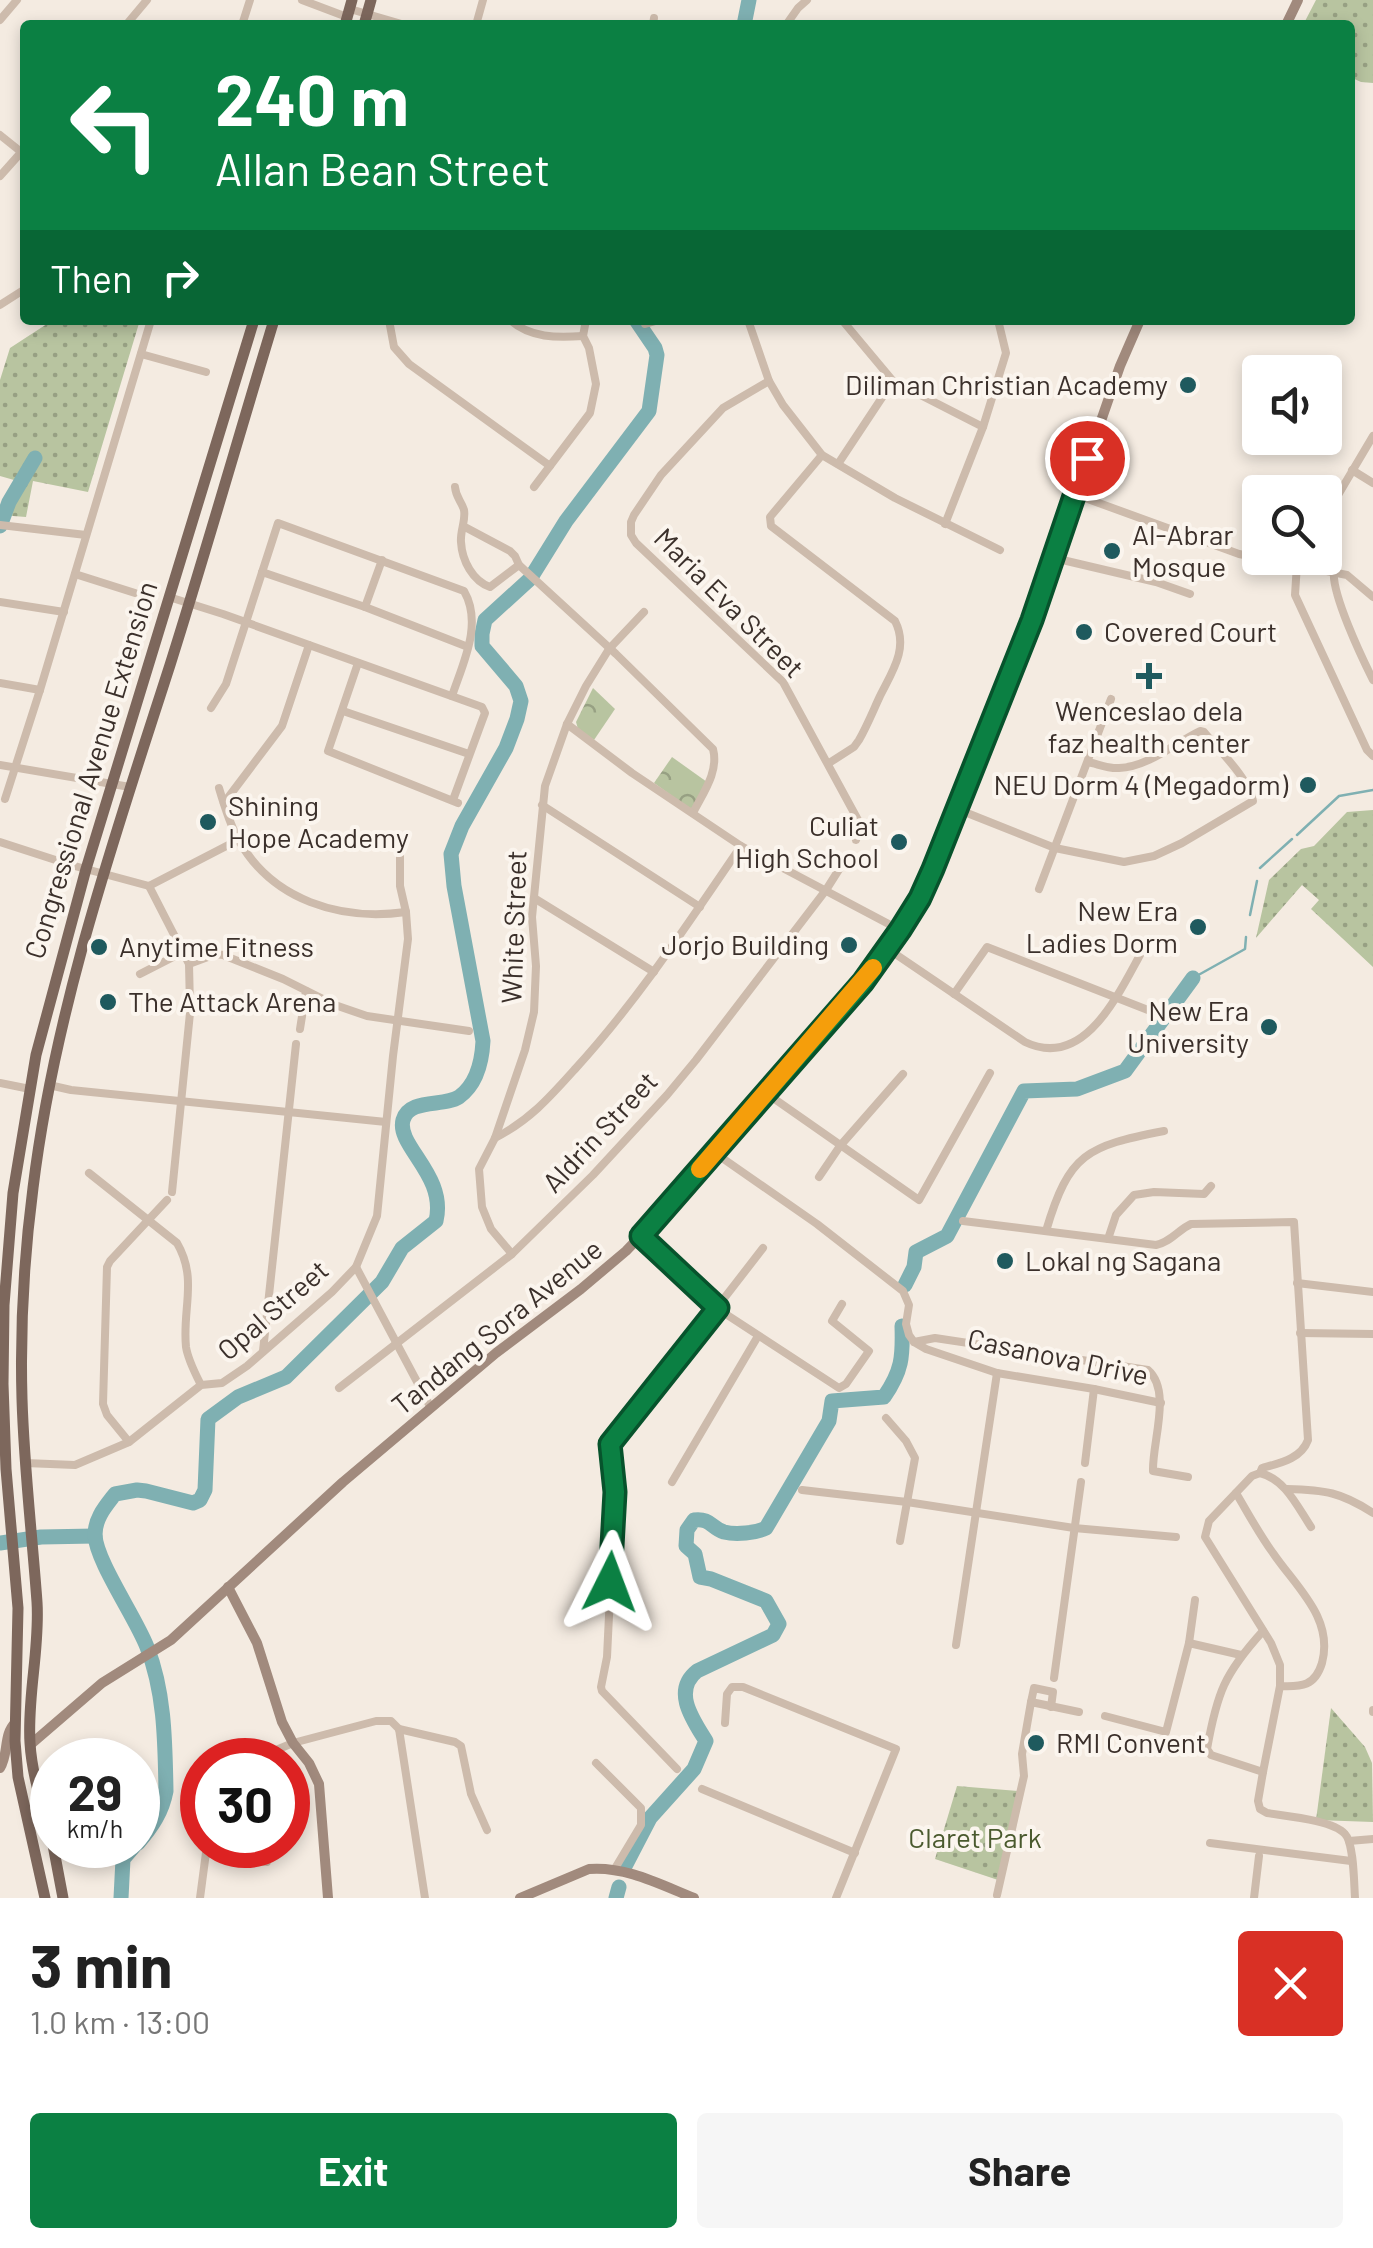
<!DOCTYPE html>
<meta charset="utf-8">
<style>
:root{--surface:#fff;--page:#f6f6f6;--text:#222;--muted:#767676;--accent:#0b8043}
body{margin:0;font-family:Barlow,sans-serif;background:var(--page);color:var(--text);height:100vh;display:flex;flex-direction:column;font-size:38px;white-space:nowrap}
*{box-sizing:border-box;margin:0}
p{font-size:32px;color:var(--muted)}
.icon{flex:none;width:55px;height:55px;fill:none;stroke:currentColor;stroke-width:2;stroke-linecap:round;stroke-linejoin:round}
.map{position:relative;height:1898px;overflow:hidden}
.drawer{display:flex;flex-direction:column;background:var(--surface);flex:1}
.drawer>*{flex:none}
.banner{position:absolute;left:20px;top:20px;width:1335px;height:305px;border-radius:10px;box-shadow:0 5px 15px #0003;background:#0b8043;color:#fff;overflow:hidden}
.fabs{position:absolute;left:1242px;top:355px;display:grid;gap:20px}
.fabs a{display:grid;place-items:center;width:100px;height:100px;border-radius:10px;background:var(--surface);box-shadow:0 5px 15px #0003;font-size:50px}
.speed{position:absolute;left:30px;top:1738px;display:flex;gap:20px;font-size:50px;font-weight:700;text-align:center}
.speed>*{display:grid;place-content:center;width:130px;height:130px;border-radius:50%;background:var(--surface);box-shadow:0 5px 15px #0003;line-height:1}
.speed small{font-size:25px;font-weight:400}
.speed .limit{border:15px solid #d22;background:#fff;color:#111}
.pin{position:absolute;display:grid;place-items:center;width:85px;height:85px;color:#fff;margin:-42px;border:5px solid #fff;border-radius:50%;box-shadow:0 2px 10px #0007}
.me{position:absolute;width:110px;margin:-55px;rotate:3deg;stroke-linejoin:round;filter:drop-shadow(0 0 8px #0008)}
.turn{display:flex;align-items:center;gap:35px;height:210px;padding:0 30px;font-size:45px}
.turn .icon{width:130px;height:130px;stroke-width:2.5}
.turn b{display:block;font-size:70px;line-height:85px}
.then{display:flex;align-items:center;height:95px;padding:0 30px;background:#0003;gap:20px;font-size:38px}
.round{display:grid;place-items:center;flex:none;width:105px;height:105px;border-radius:10px;background:var(--page)}
.overview{display:flex;align-items:center;justify-content:space-between;height:170px;padding:0 30px}
h1{font-size:60px;font-weight:700;line-height:75px}
.action{display:flex;gap:20px;margin-top:auto;padding:20px 30px}
.action a{flex:1;height:115px;border-radius:10px;background:var(--accent);color:#fff;font-size:40px;font-weight:700;line-height:115px;text-align:center}
.action a+a{background:var(--page);color:var(--text)}
.map>svg:first-child{display:block}
</style>
<div class="map">
<svg width="1373" height="1898" viewBox="0 0 1373 1898">
<defs>
<pattern id="grass-dots" width="8" height="8" patternUnits="userSpaceOnUse" patternTransform="scale(2.5)"><rect width="8" height="8" fill="#b8c4a0"/><path d="M2 2h.1M6 6h.1" fill="none" stroke="#97a083" stroke-width="1.8" stroke-linecap="round"/></pattern>
<pattern id="forest-crowns" width="20" height="18" patternUnits="userSpaceOnUse" patternTransform="scale(2.5)"><rect width="20" height="18" fill="#b8c4a0"/><path d="M2 6a3 3 0 1 1 6 0M12 15a3 3 0 1 1 6 0" fill="none" stroke="#97a083"/></pattern>
</defs>
<rect width="100%" height="100%" fill="#f4ebe1"/>
<g fill="url(#grass-dots)">
<polygon points="1316,0 1373,0 1373,83 1361,82 1350,77 1350,25 1303,25"/>
<polygon points="53,320 140,320 88,492 33,481 26,517 0,515 14,480 0,476 0,380 10,348"/>
<polygon points="1373,810 1373,967 1311,909 1319,900 1302,885 1256,938 1269,880 1301,849 1314,846 1347,812"/>
<polygon points="1331,1708 1365,1747 1372,1763 1373,1822 1316,1820"/>
<polygon points="957,1786 1018,1791 998,1880 935,1859"/>
</g>
<g fill="url(#forest-crowns)">
<polygon points="593,688 615,709 594,740 578,729 576,722"/>
<polygon points="672,757 707,782 693,811 654,783"/>
</g>
<g fill="none" stroke-linecap="round" stroke-linejoin="round">
<g stroke="#7fb0b2" stroke-width="2.5">
<polyline points="1297,835 1339,796 1373,790"/>
<polyline points="1260,868 1292,839"/>
<polyline points="1250,915 1257,881"/>
<polyline points="1193,978 1245,949 1246,937"/>
</g>
<g stroke="#7fb0b2" stroke-width="15">
<polyline points="744,25 749,0"/>
<polyline points="0,526 9,502 35,458"/>
<polyline points="905,1285 914,1267 916,1252 947,1236 1024,1091 1077,1089 1125,1071 1193,978"/>
<polyline points="0,1543 41,1537 95,1536"/>
<path d="M138,1843c14,-16 24,-31 28,-52 -1,-48 -1,-98 -19,-144 -11,-29 -51,-86 -52,-112 0,-17 10,-28 20,-41l22,-4 9,1 47,12 7,-3 5,-10 3,-71 30,-22 48,-20 96,-95 20,-34 34,-27c11,-46 -40,-75 -33,-101 6,-22 41,-13 56,-23 18,-13 23,-36 24,-56l-29,-155 -3,-32 11,-28 44,-78 11,-29 4,-18 -5,-15 -34,-40v-12l3,-14 45,-41 36,-58 83,-110 8,-56 -2,-7 -19,-28"/>
<path d="M624,1868l26,-50 44,-49 12,-28c-13,-21 -34,-50 -9,-70l76,-36 6,-11 -13,-23 -55,-22 -11,-2 -5,-23 -9,-8 1,-16 7,-10c17,-2 17,8 30,12 12,3 32,1 42,-4l63,-107 3,-20 52,-4c18,-26 19,-40 18,-71"/>
<polyline points="121,1898 123,1859 135,1845"/>
<polyline points="616,1898 619,1887"/>
</g>
<g stroke="#cdbbac" stroke-width="8">
<polyline points="302,0 347,17"/>
<polyline points="350,9 405,25"/>
<polyline points="0,20 17,0"/>
<polyline points="126,25 147,0"/>
<polyline points="242,25 250,0"/>
<polyline points="476,25 483,0"/>
<polyline points="653,25 654,18"/>
<polyline points="786,25 798,8 807,0"/>
<polyline points="0,135 25,155"/>
<polyline points="0,176 25,148"/>
<polyline points="0,305 25,289"/>
<polyline points="389,320 394,347 409,364 550,466"/>
<path d="M510,320c20,18 47,18 73,16"/>
<polyline points="748,320 769,381 783,405 822,455 895,498 1000,550"/>
<polyline points="842,320 893,381 983,427"/>
<polyline points="645,324 659,320"/>
<polyline points="141,354 206,372"/>
<polyline points="769,381 723,408 661,475 634,515 631,522 631,535 636,543 783,682 858,820 859,830 856,840"/>
<path d="M822,455l-52,62 1,9 124,95c14,27 -3,51 -15,75 -7,15 -13,30 -21,44l-5,7 -25,16"/>
<polyline points="838,464 893,381"/>
<polyline points="1352,470 1373,483"/>
<path d="M455,487c1,11 6,13 9,23 2,10 -4,21 -3,32 1,19 12,39 29,45l29,-22 -4,-9 -5,-5 -47,-25"/>
<polyline points="534,487 590,413 596,384 589,348 583,336 586,320"/>
<polyline points="1074,494 1239,554 1347,575 1373,597"/>
<polyline points="1325,517 1373,436"/>
<polyline points="945,524 983,427 1006,353 998,320"/>
<polyline points="0,525 86,535"/>
<polyline points="1054,558 1156,582 1190,594"/>
<polyline points="1301,558 1297,564 1295,595 1367,750 1373,756"/>
<path d="M519,565l97,89 97,95c6,23 -10,44 -20,64"/>
<path d="M1334,571c-3,22 28,87 39,109"/>
<polyline points="262,572 365,607 468,647"/>
<polyline points="75,574 135,593"/>
<polyline points="169,597 223,614 482,707 485,713 482,721 453,800"/>
<polyline points="0,602 64,612"/>
<polyline points="365,607 382,560"/>
<polyline points="358,663 328,751 458,803"/>
<polyline points="0,683 40,690"/>
<path d="M211,708l15,-24 52,-161 186,68c19,33 -1,72 -12,105"/>
<polyline points="343,711 469,754"/>
<polyline points="567,724 632,773 741,846 900,930"/>
<polyline points="0,765 130,787"/>
<path d="M219,788c5,17 11,36 19,51 34,62 103,82 168,73"/>
<polyline points="5,799 40,690 151,320"/>
<polyline points="224,803 282,726 309,645"/>
<polyline points="542,805 700,907"/>
<path d="M957,809l98,39 69,14 30,-6 28,-13 71,-42c-3,-21 -35,-52 -49,-69l-4,-1c-25,12 -52,36 -81,37 -11,1 -21,-4 -31,-6"/>
<polyline points="0,842 71,865 149,886 238,840"/>
<polyline points="149,886 189,964 190,1007"/>
<polyline points="1039,889 1111,699"/>
<polyline points="534,898 654,972"/>
<path d="M888,949l137,93c58,28 92,-45 115,-87"/>
<polyline points="189,964 216,954 223,955 283,979 335,1005 367,1016 469,1031"/>
<polyline points="140,974 183,952"/>
<polyline points="954,994 987,947 1153,1012"/>
<polyline points="300,1029 306,991"/>
<polyline points="0,1083 30,1089"/>
<polyline points="49,1085 71,1090 386,1122"/>
<polyline points="766,1093 919,1200 990,1073"/>
<path d="M495,1138c35,-18 55,-41 81,-70 62,-68 113,-146 165,-222"/>
<polyline points="715,1153 817,1224 903,1291 909,1305 906,1324 909,1335 914,1342 926,1349 997,1373 1094,1389 1161,1403"/>
<path d="M89,1173l88,70c21,36 5,66 9,104 2,13 9,26 15,38"/>
<polyline points="819,1177 840,1146 903,1074"/>
<polyline points="172,1192 190,1013"/>
<path d="M963,1221l193,24c15,-3 22,-15 35,-21l103,-2 14,218c-7,19 -28,23 -46,28l-2,5 -8,3 -43,45 -4,16 66,106 9,22v21l-17,86 -5,29 2,8 7,4c18,3 66,7 78,21 9,9 9,50 10,64"/>
<path d="M1046,1231c23,-78 41,-85 118,-100"/>
<polyline points="641,1236 718,1309 839,1388 846,1384 869,1351 832,1321 842,1304"/>
<polyline points="1108,1239 1116,1215 1134,1195 1154,1192 1204,1194 1211,1186"/>
<polyline points="512,1254 491,1229 482,1207 479,1169 495,1138 525,1050 534,1012 536,966 532,917 545,786 567,724 586,686 609,649 644,612"/>
<polyline points="356,1267 431,1408"/>
<polyline points="1297,1283 1373,1292"/>
<polyline points="1300,1333 1373,1334"/>
<path d="M914,1342l21,-4 213,32c24,21 4,72 5,101l35,6"/>
<polyline points="263,1351 296,1044"/>
<polyline points="339,1388 512,1254 593,1175 667,1095 696,1060 826,890 845,860"/>
<polyline points="886,1418 906,1441 915,1458 900,1541"/>
<polyline points="129,1442 107,1415 103,1404 107,1267 110,1261 167,1200"/>
<polyline points="25,1463 75,1465 129,1442 201,1385 222,1383 247,1366 332,1292 356,1267 377,1216 393,1056 408,939 406,912 400,886 400,854"/>
<polyline points="1085,1463 1094,1389"/>
<path d="M1260,1473c25,6 37,33 51,54"/>
<polyline points="672,1482 758,1336"/>
<path d="M1287,1489c38,1 54,3 86,24"/>
<polyline points="802,1490 907,1502 1074,1528 1176,1537"/>
<path d="M1236,1493c12,20 23,41 37,60 23,34 61,65 49,110 -7,23 -20,24 -42,23"/>
<polyline points="1189,1643 1195,1600"/>
<polyline points="956,1645 997,1373"/>
<polyline points="1054,1678 1081,1482"/>
<polyline points="1031,1702 1034,1688 1053,1692 1051,1707"/>
<polyline points="1373,1710 1373,1712"/>
<polyline points="1105,1716 1166,1732 1189,1643 1241,1655"/>
<polyline points="725,1723 727,1694 732,1687 743,1687 896,1749 836,1898"/>
<polyline points="399,1729 455,1742 461,1746 471,1794 487,1830"/>
<polyline points="252,1760 293,1743 376,1721 391,1721 399,1729 425,1898"/>
<polyline points="596,1763 641,1808 641,1825 614,1870"/>
<polyline points="677,1769 602,1691 601,1687 607,1657 615,1492 609,1447 763,1248"/>
<path d="M1263,1772l-52,-17 -4,-6c10,-56 17,-75 56,-118"/>
<polyline points="702,1789 855,1853"/>
<polyline points="1349,1841 1373,1839"/>
<polyline points="1210,1843 1351,1861"/>
<polyline points="206,1853 267,1862"/>
<polyline points="997,1895 1024,1776 1022,1754 1031,1702 1079,1712"/>
<polyline points="200,1898 207,1845"/>
<polyline points="1254,1898 1259,1856"/>
</g>
<g stroke="#a18a7d" stroke-width="10">
<polyline points="1286,25 1298,0"/>
<polyline points="228,1587 257,1643 282,1722 293,1743 309,1763 319,1784 328,1898"/>
<path d="M30,1745l72,-62 69,-43 172,-158 153,-129 85,-64 45,-38c52,-54 99,-111 148,-167 58,-67 122,-132 159,-215l99,-249 88,-254 20,-46"/>
<path d="M0,1768c9,-14 3,-33 15,-45"/>
<path d="M520,1898l69,-29c37,-3 72,16 105,29"/>
</g>
<g stroke="#7d675c" stroke-width="11">
<polyline points="345,25 352,0"/>
<polyline points="364,25 371,0"/>
<path d="M52,1842c-8,-32 -20,-65 -22,-99 -3,-47 10,-94 7,-141 -5,-68 -13,-135 -15,-203 -2,-70 2,-142 11,-211 22,-180 82,-352 137,-523 36,-114 69,-230 104,-345"/>
<polyline points="53,1845 63,1898"/>
<polyline points="45,1898 18,1777 15,1741 18,1608 6,1469 3,1384 4,1305 13,1193 36,1055 86,869 254,320"/>
</g>
</g>
<g fill="none" stroke-linecap="round" stroke-linejoin="round">
<g stroke="#07532c" stroke-width="25">
<polyline id="route" points="610,1582 615,1492 610,1444 718,1308 641,1236 863,982 900,930 920,898 933,869 1032,620 1087,458"/>
</g>
<use href="#route" stroke="#0b8043" stroke-width="18"/>
<polyline stroke="#f59e0b" stroke-width="18" points="700,1169 873,968"/>
</g>
<g fill="#1f5a5e" stroke="#fbf5ee" stroke-width="4">
<circle cx="1188" cy="385" r="10"/>
<circle cx="1112" cy="551" r="10"/>
<circle cx="1084" cy="632" r="10"/>
<path d="M1144 661h10v10h10v10h-10v10h-10v-10h-10v-10h10z"/>
<circle cx="1308" cy="785" r="10"/>
<circle cx="208" cy="822" r="10"/>
<circle cx="899" cy="842" r="10"/>
<circle cx="1198" cy="927" r="10"/>
<circle cx="849" cy="945" r="10"/>
<circle cx="99" cy="947" r="10"/>
<circle cx="108" cy="1002" r="10"/>
<circle cx="1269" cy="1027" r="10"/>
<circle cx="1005" cy="1261" r="10"/>
<circle cx="1036" cy="1743" r="10"/>
</g>
<g text-anchor="middle" stroke-width="8" stroke-linejoin="round" paint-order="stroke">
<g font-size="28" fill="#3b302b" stroke="#fbf5ee" text-anchor="start">
<text x="1168" y="395" text-anchor="end">Diliman Christian Academy</text>
<text x="1132" y="545">Al-Abrar<tspan x="1132" dy="32">Mosque</tspan></text>
<text x="1104" y="642">Covered Court</text>
<text x="1149" y="721" text-anchor="middle">Wenceslao dela<tspan x="1149" dy="32">faz health center</tspan></text>
<text x="1288" y="795" text-anchor="end">NEU Dorm 4 (Megadorm)</text>
<text x="228" y="816">Shining<tspan x="228" dy="32">Hope Academy</tspan></text>
<text x="879" y="836" text-anchor="end">Culiat<tspan x="879" dy="32">High School</tspan></text>
<text x="1178" y="921" text-anchor="end">New Era<tspan x="1178" dy="32">Ladies Dorm</tspan></text>
<text x="829" y="955" text-anchor="end">Jorjo Building</text>
<text x="119" y="957">Anytime Fitness</text>
<text x="128" y="1012">The Attack Arena</text>
<text x="1249" y="1021" text-anchor="end">New Era<tspan x="1249" dy="32">University</tspan></text>
<text x="1025" y="1271">Lokal ng Sagana</text>
<text x="1056" y="1753">RMI Convent</text>
</g>
<g font-size="28" fill="#3b302b" stroke="#fbf5ee">
<text transform="translate(729 603) rotate(45)" y="10">Maria Eva Street</text>
<text transform="translate(91 770) rotate(-73)" y="10">Congressional Avenue Extension</text>
<text transform="translate(514 927) rotate(-88)" y="10">White Street</text>
<text transform="translate(600 1132) rotate(-47)" y="10">Aldrin Street</text>
<text transform="translate(273 1310) rotate(-41)" y="10">Opal Street</text>
<text transform="translate(497 1327) rotate(-39)" y="10">Tandang Sora Avenue</text>
<text transform="translate(1058 1357) rotate(12)" y="10">Casanova Drive</text>
</g>
<g font-size="28" fill="#4a5a2e" stroke="#fbf5ee">
<text x="975" y="1848">Claret Park</text>
</g>
</g>
</svg>
<div class="fabs">
<a><svg class="icon" aria-label="sound" viewBox="0 0 24 24"><path d="M4 9h4l5-4v14l-5-4H4zM17 9q2 3 0 6"/></svg></a>
<a><svg class="icon" aria-label="search" viewBox="0 0 24 24"><circle cx="10" cy="10" r="6"/><path d="M15 15l6 6"/></svg></a>
</div>
<div class="speed"><div>29<small>km/h</small></div><div class="limit">30</div></div>
<div class="pin" style="left:1087px;top:458px;background:#d93025"><svg class="icon" aria-label="arrive" viewBox="0 0 24 24"><path d="M6 21V4h12l-3 4 3 4H6"/></svg></div>
<svg class="me" style="left:610px;top:1582px" viewBox="-20 -20 40 40"><path d="M0-17L14 15 0 8-14 15z" fill="#0b8043" stroke="#fff" stroke-width="4"/></svg>
<div class="banner">
<div class="turn"><svg class="icon" aria-label="left" viewBox="0 0 24 24"><path d="M17 20v-9H6M10 6l-5 5 5 5"/></svg><div><b>240 m</b>Allan Bean Street</div></div>
<div class="then">Then<svg class="icon" aria-label="right" viewBox="0 0 24 24"><path d="M7 20v-9h11M14 6l5 5-5 5"/></svg></div>
</div>
</div>
<section class="drawer">
<div class="overview"><div><h1>3 min</h1><p>1.0 km · 13:00</p></div><a class="round" style="background:#d93025;color:#fff"><svg class="icon" aria-label="close" viewBox="0 0 24 24"><path d="M6 6l12 12M18 6L6 18"/></svg></a></div>
<div class="action"><a>Exit</a><a>Share</a></div>
</section>
